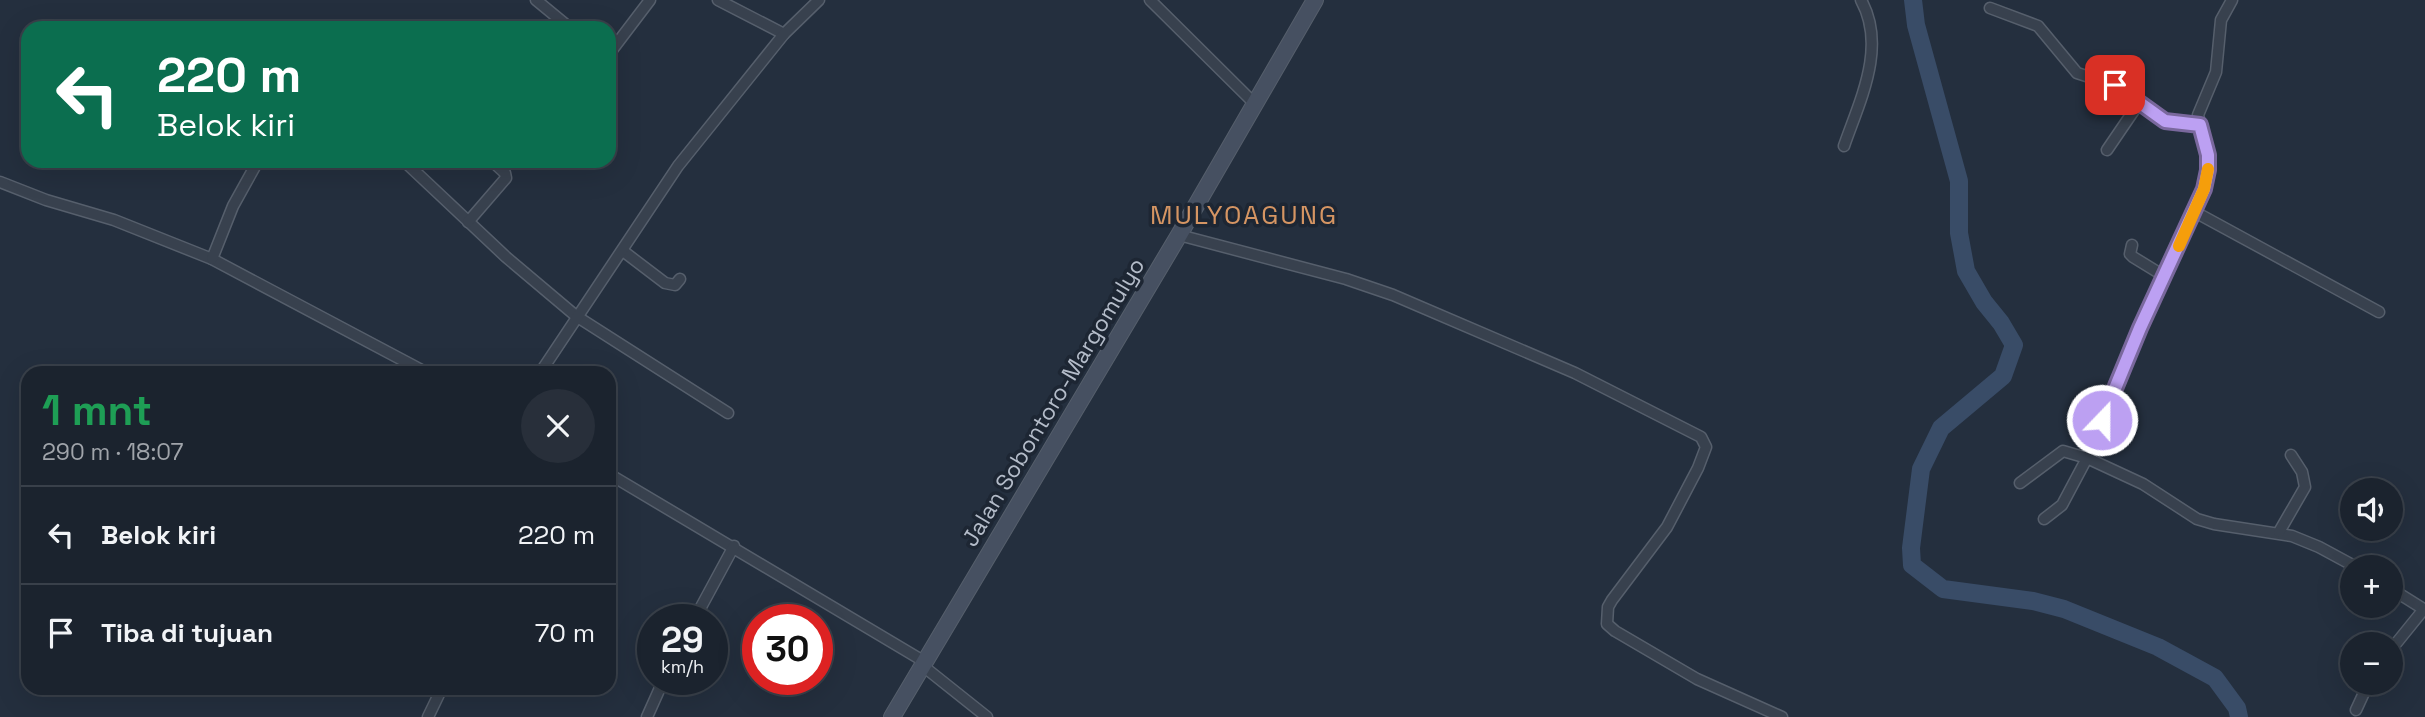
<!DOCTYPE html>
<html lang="id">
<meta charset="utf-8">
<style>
:root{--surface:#1b232e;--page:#282f3a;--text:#f1f3f6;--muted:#a0a4aa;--line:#39404a}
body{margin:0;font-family:"Space Grotesk",sans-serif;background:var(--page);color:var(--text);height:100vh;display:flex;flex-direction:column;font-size:26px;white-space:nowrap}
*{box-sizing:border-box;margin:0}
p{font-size:23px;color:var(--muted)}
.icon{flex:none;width:38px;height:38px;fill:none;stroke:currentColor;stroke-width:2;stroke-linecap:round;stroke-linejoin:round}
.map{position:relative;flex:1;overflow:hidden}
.sheet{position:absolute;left:21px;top:366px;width:595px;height:329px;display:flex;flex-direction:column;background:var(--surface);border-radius:21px;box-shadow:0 7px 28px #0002,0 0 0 2px var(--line)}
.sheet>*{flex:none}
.guide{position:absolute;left:21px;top:21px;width:595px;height:147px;border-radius:21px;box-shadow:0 7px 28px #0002,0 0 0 2px var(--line);background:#0b6e4f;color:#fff;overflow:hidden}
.controls{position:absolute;left:2340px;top:478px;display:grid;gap:14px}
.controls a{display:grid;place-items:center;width:63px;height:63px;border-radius:50%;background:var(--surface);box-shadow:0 7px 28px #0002,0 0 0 2px var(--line);font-size:35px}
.speed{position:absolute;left:637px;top:604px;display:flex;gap:14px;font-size:35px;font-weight:700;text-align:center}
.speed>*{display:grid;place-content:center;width:91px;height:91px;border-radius:50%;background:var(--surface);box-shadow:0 7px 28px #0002,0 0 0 2px var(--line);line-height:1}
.speed small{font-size:18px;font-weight:400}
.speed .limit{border:10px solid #d22;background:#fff;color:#111}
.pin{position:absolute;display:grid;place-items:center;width:60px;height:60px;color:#fff;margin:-30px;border-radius:14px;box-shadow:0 4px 10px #0006}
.me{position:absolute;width:77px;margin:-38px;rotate:22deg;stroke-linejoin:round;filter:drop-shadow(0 0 5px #0008)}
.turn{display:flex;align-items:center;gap:24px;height:147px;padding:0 21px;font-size:32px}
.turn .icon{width:91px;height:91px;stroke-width:2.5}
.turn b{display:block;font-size:49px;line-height:60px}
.round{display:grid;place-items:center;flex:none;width:74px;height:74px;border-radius:37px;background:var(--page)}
.overview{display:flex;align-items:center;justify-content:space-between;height:119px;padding:0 21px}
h1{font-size:42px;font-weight:700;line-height:52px;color:#1e9e55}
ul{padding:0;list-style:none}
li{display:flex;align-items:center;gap:21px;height:98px;padding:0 21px;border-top:2px solid var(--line)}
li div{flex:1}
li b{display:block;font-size:26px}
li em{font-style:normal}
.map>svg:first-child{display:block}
</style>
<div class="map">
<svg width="2425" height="717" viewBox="0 0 2425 717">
<rect width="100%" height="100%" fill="#242f3e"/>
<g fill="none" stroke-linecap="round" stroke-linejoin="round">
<polyline stroke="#394c67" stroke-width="18" points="1913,0 1916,25 1959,181 1959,233 1966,271 1984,302 2001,323 2014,345 2003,376 1941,428 1921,469 1911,548 1912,565 1943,589 2033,601 2064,609 2158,647 2215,678 2237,708 2239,717"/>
<g stroke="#565f6c" stroke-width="13">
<g id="street">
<polyline points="536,0 570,28"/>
<polyline points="718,0 784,34"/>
<polyline points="1150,0 1254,103"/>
<polyline points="2232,0 2221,20 2216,72 2198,115 2208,155 2208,170 2204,189 2140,328 2087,458 2143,484 2197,519 2214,524 2292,536 2319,547 2356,567"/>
<polyline points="1990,8 2038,26 2077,73 2120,87 2165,121 2200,125"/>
<polyline points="609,54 650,0"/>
<path d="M1844,146c16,-46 43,-99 17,-146"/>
<polyline points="2107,150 2139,103"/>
<polyline points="404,161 506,257 576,316 728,413"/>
<polyline points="0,182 46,200 114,220 212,259 427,373"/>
<polyline points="2195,212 2379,312"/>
<polyline points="468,222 506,178 505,173 492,161"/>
<polyline points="1179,235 1346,279 1393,295 1575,373 1701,437 1706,447 1698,468 1667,527 1612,600 1608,607 1607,624 1615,631 1697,679 1782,717"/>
<polyline points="2132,245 2130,254 2133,257 2164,276"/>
<polyline points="623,251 665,283 675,285 680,279"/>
<polyline points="212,259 233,206 258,161"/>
<polyline points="540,373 678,166 784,34 819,0"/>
<polyline points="609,474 925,662"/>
<polyline points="2020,483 2063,451 2087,458 2062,505 2044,519"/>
<polyline points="2279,532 2305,487 2302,472 2291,455"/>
<polyline points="2390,588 2425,610"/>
<polyline points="694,620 734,546"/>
<polyline points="2390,651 2424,609"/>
<polyline points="923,666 987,717"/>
<polyline points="2356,710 2369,682"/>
<polyline points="428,717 442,688"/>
<polyline points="647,717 664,679"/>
</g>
</g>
<g stroke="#565f6c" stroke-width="18">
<polyline id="secondary" points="892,717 1179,235 1315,0"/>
</g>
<use href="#street" stroke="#38414e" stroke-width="10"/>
<use href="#secondary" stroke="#465061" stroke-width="16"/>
</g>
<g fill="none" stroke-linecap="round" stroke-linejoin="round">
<g stroke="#7a689d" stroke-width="18">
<polyline id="route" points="2102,420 2140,328 2204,189 2208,170 2208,155 2200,125 2165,121 2115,85"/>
</g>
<use href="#route" stroke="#bca0f2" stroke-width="12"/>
<polyline stroke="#f59e0b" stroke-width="12" points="2179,246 2204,189 2208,169"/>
</g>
<g text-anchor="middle" stroke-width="7" stroke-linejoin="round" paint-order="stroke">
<g font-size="23" fill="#b4bcc9" stroke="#1d2633">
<text transform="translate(1053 402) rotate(-59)" y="8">Jalan Sobontoro-Margomulyo</text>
</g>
<g font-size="26" letter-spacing="2" fill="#d59563" stroke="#1d2633">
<text x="1244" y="224">MULYOAGUNG</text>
</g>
</g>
</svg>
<div class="controls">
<a><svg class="icon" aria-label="sound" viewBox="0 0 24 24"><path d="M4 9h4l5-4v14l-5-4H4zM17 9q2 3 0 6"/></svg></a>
<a>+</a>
<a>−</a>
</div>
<div class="speed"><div>29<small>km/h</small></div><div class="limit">30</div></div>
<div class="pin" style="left:2115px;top:85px;background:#d93025"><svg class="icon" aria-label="arrive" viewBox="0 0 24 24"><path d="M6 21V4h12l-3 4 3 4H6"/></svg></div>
<svg class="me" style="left:2102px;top:420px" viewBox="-20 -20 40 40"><circle r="17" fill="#bca0f2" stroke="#fff" stroke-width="3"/><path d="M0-11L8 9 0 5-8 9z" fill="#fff"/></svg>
<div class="guide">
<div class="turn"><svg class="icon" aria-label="left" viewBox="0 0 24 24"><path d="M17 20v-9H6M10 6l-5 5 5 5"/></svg><div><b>220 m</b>Belok kiri</div></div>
</div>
<section class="sheet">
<div class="overview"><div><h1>1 mnt</h1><p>290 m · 18:07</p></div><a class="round"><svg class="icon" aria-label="close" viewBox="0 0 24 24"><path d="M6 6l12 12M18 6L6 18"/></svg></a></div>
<ul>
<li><svg class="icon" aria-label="left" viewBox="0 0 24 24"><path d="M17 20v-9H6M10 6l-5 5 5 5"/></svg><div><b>Belok kiri</b></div><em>220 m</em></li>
<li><svg class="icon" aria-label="arrive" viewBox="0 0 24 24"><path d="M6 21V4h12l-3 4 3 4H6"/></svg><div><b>Tiba di tujuan</b></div><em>70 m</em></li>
</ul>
</section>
</div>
